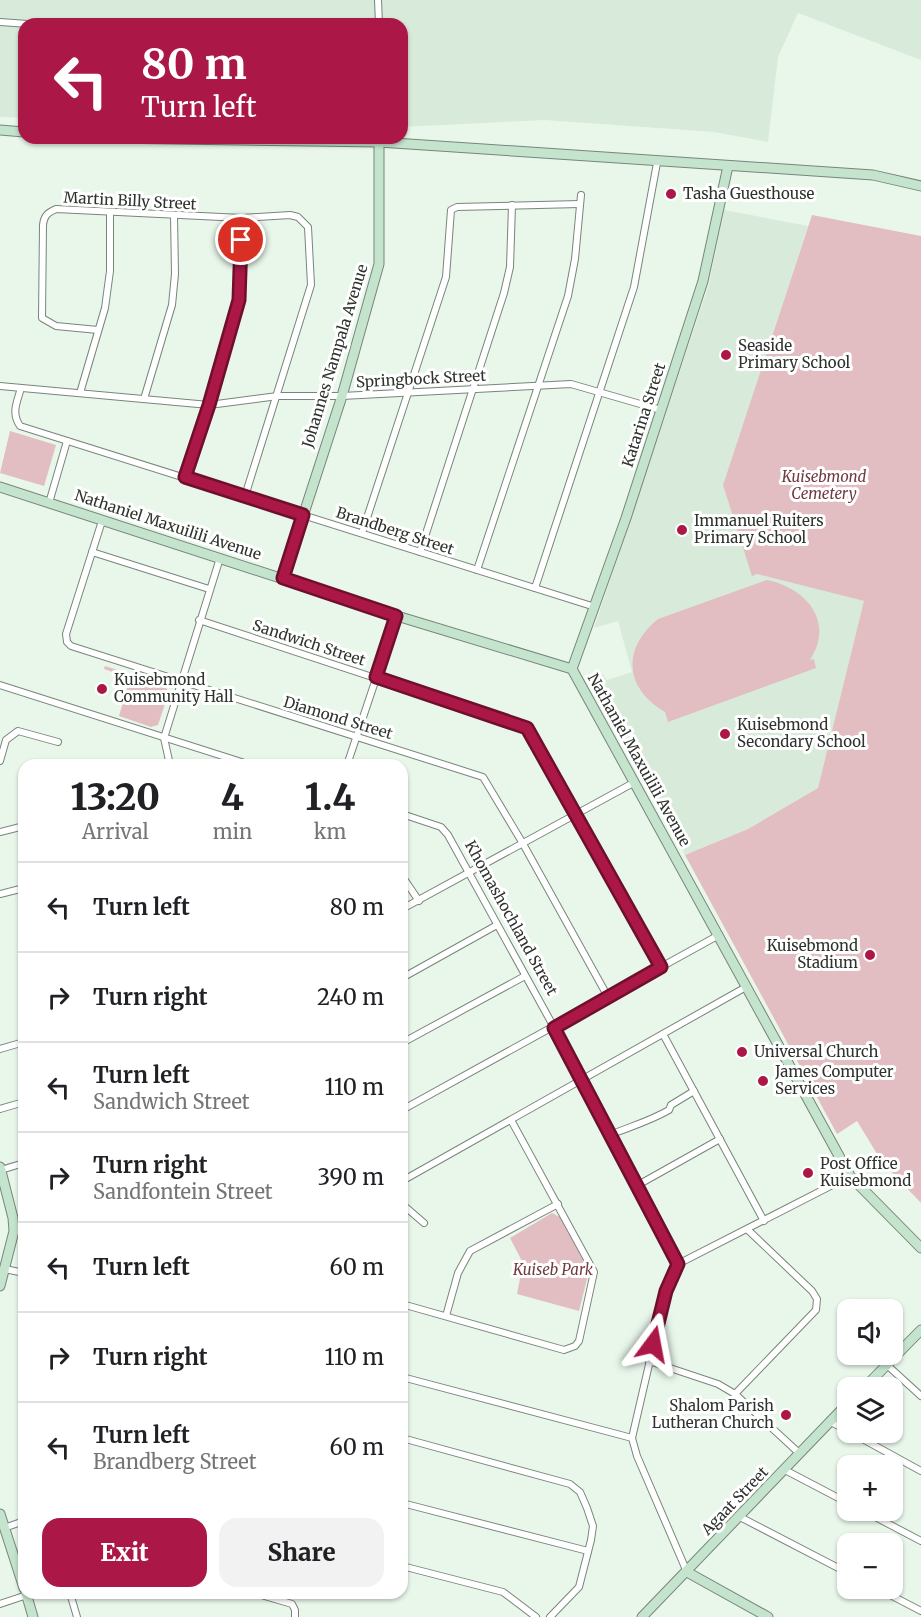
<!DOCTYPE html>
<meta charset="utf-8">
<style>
:root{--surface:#fff;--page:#f2f2f2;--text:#202124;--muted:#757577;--line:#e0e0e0;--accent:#ab1746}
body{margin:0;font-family:Merriweather,serif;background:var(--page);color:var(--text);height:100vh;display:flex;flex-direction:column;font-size:22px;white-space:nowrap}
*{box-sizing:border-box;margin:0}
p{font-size:20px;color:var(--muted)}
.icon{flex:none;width:33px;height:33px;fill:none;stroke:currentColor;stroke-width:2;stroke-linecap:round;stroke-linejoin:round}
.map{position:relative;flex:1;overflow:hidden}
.panel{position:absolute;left:18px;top:759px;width:390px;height:840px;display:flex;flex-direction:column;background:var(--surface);border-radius:18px;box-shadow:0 2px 4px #0004}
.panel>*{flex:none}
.hud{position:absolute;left:18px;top:18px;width:390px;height:126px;border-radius:18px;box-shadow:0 2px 4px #0004;background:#ab1746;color:#fff;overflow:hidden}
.buttons{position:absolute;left:837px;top:1299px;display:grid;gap:12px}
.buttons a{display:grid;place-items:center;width:66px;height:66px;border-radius:12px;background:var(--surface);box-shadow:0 2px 4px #0004;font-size:30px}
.pin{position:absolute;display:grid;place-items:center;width:51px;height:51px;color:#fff;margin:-26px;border:3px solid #fff;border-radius:50%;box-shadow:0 2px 6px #0007}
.me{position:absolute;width:66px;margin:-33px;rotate:13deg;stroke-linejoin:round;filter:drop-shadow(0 0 4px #0008)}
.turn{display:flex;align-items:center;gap:21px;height:126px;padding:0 24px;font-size:27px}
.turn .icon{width:78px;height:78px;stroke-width:2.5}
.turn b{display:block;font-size:42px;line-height:51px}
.eta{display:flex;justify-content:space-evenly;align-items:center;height:102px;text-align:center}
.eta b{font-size:36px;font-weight:800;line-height:42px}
.primary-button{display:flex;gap:12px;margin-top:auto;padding:12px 24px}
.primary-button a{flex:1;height:69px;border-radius:18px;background:var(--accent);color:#fff;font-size:24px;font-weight:800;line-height:69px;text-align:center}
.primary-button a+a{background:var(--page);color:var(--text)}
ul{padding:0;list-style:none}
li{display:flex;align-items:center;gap:18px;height:90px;padding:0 24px;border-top:2px solid var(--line)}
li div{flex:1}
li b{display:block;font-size:22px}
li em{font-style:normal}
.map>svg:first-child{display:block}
</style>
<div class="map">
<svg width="921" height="1617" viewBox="0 0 921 1617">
<rect width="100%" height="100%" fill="#e9f7eb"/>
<g fill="#d8ebda">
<polygon points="0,0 921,0 921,60 798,13 778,57 768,142 714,132 544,120 402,127 402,24 24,24 24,118 0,117"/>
<polygon points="724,210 808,226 723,485 757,574 865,601 818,788 748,829 685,855 590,680 602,673 607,680 632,672 618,621 594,628 709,284"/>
</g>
<g fill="#e2bdc1">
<polygon points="812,215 921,236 921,1203 882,1162 857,1121 837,1134 685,855 748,829 818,788 864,601 757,574 752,576 723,485"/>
<polygon points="10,431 56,445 44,486 0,473"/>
<path d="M767,580c39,8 68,41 43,80l4,-1 2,9 -148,54 -3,-10c-40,-23 -44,-63 -7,-93z"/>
<polygon points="105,666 164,685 169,692 158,725 151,727 119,716 130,678 104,669"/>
<polygon points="552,1213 560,1217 589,1271 579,1311 517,1294 523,1263 510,1238"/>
</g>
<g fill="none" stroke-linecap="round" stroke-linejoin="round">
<g stroke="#79857b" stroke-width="8">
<g id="street">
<polyline points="378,0 379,24"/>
<polyline points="0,22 28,24"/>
<path d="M98,330l-42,-4 -14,-8 1,-93c1,-9 4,-12 13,-16l186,9 48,-3 8,2 10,10 3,58 -66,211"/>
<polyline points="0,386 209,405 278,396 342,396 571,384 661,410"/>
<path d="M21,388c-4,14 -10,25 -1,38l575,181"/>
<polyline points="80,393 105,308 110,271 110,212"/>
<polyline points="144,399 172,305 175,274 174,215"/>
<polyline points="185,477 209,405 239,300 242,218"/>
<polyline points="49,503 67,441"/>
<polyline points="102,521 66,634 67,642 71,646 483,777 522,842 608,997"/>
<polyline points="362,533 446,277 451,210 457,207 580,204"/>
<polyline points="92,552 209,589"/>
<polyline points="420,552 504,293 510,267 512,205"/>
<polyline points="477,570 568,296 575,259 581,195"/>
<polyline points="535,588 634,287 657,163"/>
<polyline points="199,620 527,728 661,967"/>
<polyline points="0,685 251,765"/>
<polyline points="0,761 6,740 18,731 58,742"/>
<polyline points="170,765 164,738 220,558"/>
<polyline points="347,765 397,616"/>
<polyline points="402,814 441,827 448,835 583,1080 678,1264 666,1291 632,1438 637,1456 687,1572"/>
<polyline points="0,832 24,826"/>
<polyline points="402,876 419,901"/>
<polyline points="0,894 24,888"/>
<polyline points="402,909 635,782"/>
<polyline points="402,978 497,925"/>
<polyline points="663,1034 764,1221"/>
<polyline points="402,1043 525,976"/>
<polyline points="0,1049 24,1042"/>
<polyline points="0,1109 24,1102"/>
<polyline points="402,1110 719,935"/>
<path d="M612,1134c20,-8 38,-13 57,-24l2,-5 23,-14"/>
<polyline points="1,1170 24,1163"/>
<polyline points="402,1181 746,987"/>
<polyline points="638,1185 720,1139"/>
<polyline points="402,1204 424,1223"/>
<polyline points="678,1264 850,1176"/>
<polyline points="5,1269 24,1273"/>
<polyline points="402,1304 564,1350 575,1346 579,1341 594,1272 511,1120"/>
<polyline points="446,1316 458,1273 470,1251 558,1204"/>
<polyline points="649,1361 718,1384 735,1394 799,1453"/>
<polyline points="887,1365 921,1396"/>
<polyline points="402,1377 632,1438"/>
<polyline points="735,1394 816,1310 817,1299 812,1291 748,1230"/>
<polyline points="829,1421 848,1431"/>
<polyline points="850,1432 921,1471"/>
<polyline points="402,1438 570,1484 580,1492 587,1508 593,1526 591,1540 579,1587 550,1617"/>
<polyline points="785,1470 848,1503"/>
<polyline points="402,1503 588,1551"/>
<polyline points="862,1510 921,1541"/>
<polyline points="740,1517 848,1573"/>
<polyline points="4,1528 24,1521"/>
<polyline points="402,1566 503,1592 536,1617"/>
<polyline points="877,1588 921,1611"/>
<polyline points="70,1593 77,1617"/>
<polyline points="255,1593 292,1604 295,1610 295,1617"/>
<polyline points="0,1604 33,1593"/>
</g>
</g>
<g stroke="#79857b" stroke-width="11">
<g id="secondary">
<polyline points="0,130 24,132"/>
<polyline points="110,138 379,142 873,175 921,186"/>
<polyline points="0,487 397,616 572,669 850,1176 921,1248"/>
<polyline points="283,578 342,396 379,264 379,142"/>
<polyline points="572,669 626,518 703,281 728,166"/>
<polyline points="0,1167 13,1218 14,1231 0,1286"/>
<polyline points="864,1388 921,1330"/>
<polyline points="0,1514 24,1588"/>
<polyline points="687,1572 768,1617"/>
<polyline points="26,1593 33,1617"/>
<polyline points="642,1617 848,1403"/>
</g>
</g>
<use href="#street" stroke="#fff" stroke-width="6"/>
<use href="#secondary" stroke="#c4e4cd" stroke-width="9"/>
</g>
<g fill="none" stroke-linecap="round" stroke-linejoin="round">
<g stroke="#6f0f2e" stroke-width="15">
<polyline id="route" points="241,240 239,300 209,405 185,477 303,515 283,578 396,616 376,677 527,728 661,967 554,1028 678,1264 666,1291 653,1344"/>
</g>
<use href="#route" stroke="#ab1746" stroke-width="10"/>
</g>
<g fill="#ab1746" stroke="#fff" stroke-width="2">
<circle cx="671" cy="194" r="6"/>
<circle cx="726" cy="355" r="6"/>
<circle cx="682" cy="530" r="6"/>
<circle cx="102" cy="689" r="6"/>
<circle cx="725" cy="734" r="6"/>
<circle cx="870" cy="955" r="6"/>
<circle cx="742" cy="1052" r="6"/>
<circle cx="763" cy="1081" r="6"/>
<circle cx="808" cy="1173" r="6"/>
<circle cx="786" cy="1415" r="6"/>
</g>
<g text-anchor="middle" stroke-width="6" stroke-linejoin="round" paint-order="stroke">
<g font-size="15" fill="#2e332e" stroke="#fff" text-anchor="start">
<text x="683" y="199">Tasha Guesthouse</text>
<text x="738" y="351">Seaside<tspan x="738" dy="17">Primary School</tspan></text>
<text x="694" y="526">Immanuel Ruiters<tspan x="694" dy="17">Primary School</tspan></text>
<text x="114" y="685">Kuisebmond<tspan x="114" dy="17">Community Hall</tspan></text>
<text x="737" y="730">Kuisebmond<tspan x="737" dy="17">Secondary School</tspan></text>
<text x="858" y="951" text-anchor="end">Kuisebmond<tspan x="858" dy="17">Stadium</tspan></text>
<text x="754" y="1057">Universal Church</text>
<text x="775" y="1077">James Computer<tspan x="775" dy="17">Services</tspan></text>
<text x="820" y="1169">Post Office<tspan x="820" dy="17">Kuisebmond</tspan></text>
<text x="774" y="1411" text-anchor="end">Shalom Parish<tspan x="774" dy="17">Lutheran Church</tspan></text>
</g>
<g font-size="15" fill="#2e332e" stroke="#fff">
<text transform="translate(130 201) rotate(3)" y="5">Martin Billy Street</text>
<text transform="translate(335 356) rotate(-73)" y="5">Johannes Nampala Avenue</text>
<text transform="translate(421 379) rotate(-3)" y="5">Springbock Street</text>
<text transform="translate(644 415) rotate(-72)" y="5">Katarina Street</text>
<text transform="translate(168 525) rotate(18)" y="5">Nathaniel Maxuilili Avenue</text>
<text transform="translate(395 531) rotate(18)" y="5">Brandberg Street</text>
<text transform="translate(309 643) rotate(18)" y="5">Sandwich Street</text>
<text transform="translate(338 718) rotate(17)" y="5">Diamond Street</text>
<text transform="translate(639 760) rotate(61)" y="5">Nathaniel Maxuilili Avenue</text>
<text transform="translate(511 918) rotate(61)" y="5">Khomashochland Street</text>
<text transform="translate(735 1501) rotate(-46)" y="5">Agaat Street</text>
</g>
<g font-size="15" font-style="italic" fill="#713a43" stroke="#fff">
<text x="824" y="482">Kuisebmond<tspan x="824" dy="17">Cemetery</tspan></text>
<text x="553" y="1275">Kuiseb Park</text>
</g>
</g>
</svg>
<div class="buttons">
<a><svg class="icon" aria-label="sound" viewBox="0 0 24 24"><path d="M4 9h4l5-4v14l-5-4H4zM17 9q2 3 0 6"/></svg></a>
<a><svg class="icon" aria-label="layers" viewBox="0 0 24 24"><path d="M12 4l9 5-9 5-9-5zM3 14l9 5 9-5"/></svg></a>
<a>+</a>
<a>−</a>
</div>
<div class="pin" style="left:241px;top:240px;background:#d93025"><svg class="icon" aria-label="arrive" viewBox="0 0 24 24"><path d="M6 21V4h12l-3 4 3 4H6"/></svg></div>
<svg class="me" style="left:653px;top:1344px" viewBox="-20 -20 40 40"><path d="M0-17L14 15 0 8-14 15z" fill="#ab1746" stroke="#fff" stroke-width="4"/></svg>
<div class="hud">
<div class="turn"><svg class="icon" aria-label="left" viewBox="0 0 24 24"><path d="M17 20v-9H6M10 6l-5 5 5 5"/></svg><div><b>80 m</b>Turn left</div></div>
</div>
<section class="panel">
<div class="eta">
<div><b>13:20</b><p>Arrival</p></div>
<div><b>4</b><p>min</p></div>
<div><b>1.4</b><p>km</p></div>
</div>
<ul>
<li><svg class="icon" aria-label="left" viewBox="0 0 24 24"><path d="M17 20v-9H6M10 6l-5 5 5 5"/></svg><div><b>Turn left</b></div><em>80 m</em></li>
<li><svg class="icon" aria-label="right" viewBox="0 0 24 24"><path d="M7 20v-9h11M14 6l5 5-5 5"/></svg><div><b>Turn right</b></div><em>240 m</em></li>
<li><svg class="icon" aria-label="left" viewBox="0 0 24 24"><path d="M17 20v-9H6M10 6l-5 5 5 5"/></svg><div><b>Turn left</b><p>Sandwich Street</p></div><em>110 m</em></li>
<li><svg class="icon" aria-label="right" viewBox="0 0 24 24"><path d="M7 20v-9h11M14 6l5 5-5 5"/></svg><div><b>Turn right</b><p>Sandfontein Street</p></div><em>390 m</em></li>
<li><svg class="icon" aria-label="left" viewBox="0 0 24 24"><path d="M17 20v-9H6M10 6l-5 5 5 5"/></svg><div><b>Turn left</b></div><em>60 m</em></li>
<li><svg class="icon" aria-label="right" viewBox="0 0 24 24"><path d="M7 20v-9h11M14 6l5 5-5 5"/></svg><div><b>Turn right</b></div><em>110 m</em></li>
<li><svg class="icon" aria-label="left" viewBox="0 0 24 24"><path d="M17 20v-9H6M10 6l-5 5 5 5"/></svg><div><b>Turn left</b><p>Brandberg Street</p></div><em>60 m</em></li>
</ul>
<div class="primary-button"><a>Exit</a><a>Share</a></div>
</section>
</div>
